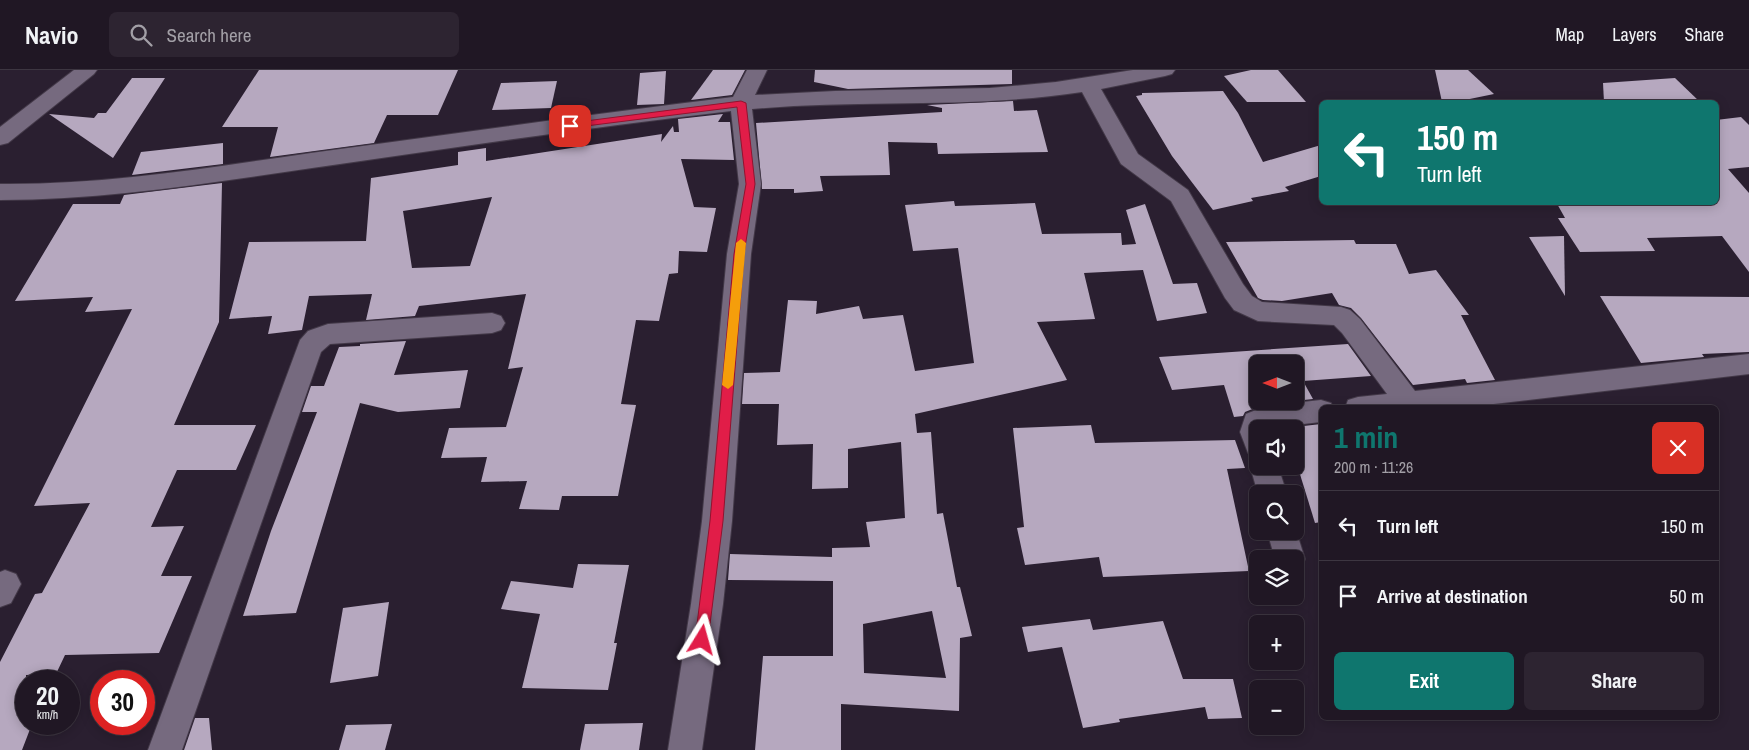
<!DOCTYPE html>
<meta charset="utf-8">
<style>
:root{--surface:#201724;--page:#2d2431;--text:#f1f3f6;--muted:#a29fa6;--line:#3d3641;--accent:#0f766e}
body{margin:0;font-family:"Archivo Narrow",sans-serif;background:var(--page);color:var(--text);height:100vh;display:flex;flex-direction:column;font-size:19px;white-space:nowrap}
*{box-sizing:border-box;margin:0}
p{font-size:16px;color:var(--muted)}
.icon{flex:none;width:28px;height:28px;fill:none;stroke:currentColor;stroke-width:2;stroke-linecap:round;stroke-linejoin:round}
.map{position:relative;flex:1;overflow:hidden}
.sheet{position:absolute;left:1319px;top:335px;width:400px;height:315px;display:flex;flex-direction:column;background:var(--surface);border-radius:8px;box-shadow:0 2px 12px #0003,0 0 0 1px var(--line)}
.sheet>*{flex:none}
.top-card{position:absolute;left:1319px;top:30px;width:400px;height:105px;border-radius:8px;box-shadow:0 2px 12px #0003,0 0 0 1px var(--line);background:#0f766e;color:#fff;overflow:hidden}
.needle{width:32px;rotate:270deg}
.tools{position:absolute;left:1249px;top:285px;display:grid;gap:10px}
.tools a{display:grid;place-items:center;width:55px;height:55px;border-radius:8px;background:var(--surface);box-shadow:0 2px 12px #0003,0 0 0 1px var(--line);font-size:25px}
.speed{position:absolute;left:15px;top:600px;display:flex;gap:10px;font-size:25px;font-weight:700;text-align:center}
.speed>*{display:grid;place-content:center;width:65px;height:65px;border-radius:50%;background:var(--surface);box-shadow:0 2px 12px #0003,0 0 0 1px var(--line);line-height:1}
.speed small{font-size:12px;font-weight:400}
.speed .limit{border:8px solid #d22;background:#fff;color:#111}
.pin{position:absolute;display:grid;place-items:center;width:42px;height:42px;color:#fff;margin:-21px;border-radius:10px;box-shadow:0 2px 8px #0006}
.me{position:absolute;width:55px;margin:-28px;rotate:8deg;stroke-linejoin:round;filter:drop-shadow(0 0 4px #0008)}
.turn{display:flex;align-items:center;gap:18px;height:105px;padding:0 15px;font-size:22px}
.turn .icon{width:65px;height:65px;stroke-width:2.5}
.turn b{display:block;font-size:35px;line-height:42px}
.round{display:grid;place-items:center;flex:none;width:52px;height:52px;border-radius:8px;background:var(--page)}
.headline{display:flex;align-items:center;justify-content:space-between;height:85px;padding:0 15px}
h1{font-size:30px;font-weight:700;line-height:38px;color:var(--accent)}
.cta{display:flex;gap:10px;margin-top:auto;padding:10px 15px}
.cta a{flex:1;height:58px;border-radius:8px;background:var(--accent);color:#fff;font-size:20px;font-weight:700;line-height:58px;text-align:center}
.cta a+a{background:var(--page);color:var(--text)}
ul{padding:0;list-style:none}
li{display:flex;align-items:center;gap:15px;height:70px;padding:0 15px;border-top:1px solid var(--line)}
li div{flex:1}
li b{display:block;font-size:19px}
li em{font-style:normal}
header{display:flex;align-items:center;gap:30px;box-sizing:border-box;height:70px;padding:0 25px;background:var(--surface);border-bottom:1px solid var(--line)}
header strong{font-size:24px}
nav{display:flex;gap:28px;margin-inline-start:auto;font-size:18px}
.search{width:350px;height:45px;background:var(--page);display:flex;align-items:center;gap:12px;box-sizing:border-box;padding:0 18px;border-radius:8px;color:var(--muted);font-size:19px}
.map>svg:first-child{display:block}
</style>
<header>
<strong>Navio</strong>
<div class="search"><svg class="icon" aria-label="search" viewBox="0 0 24 24"><circle cx="10" cy="10" r="6"/><path d="M15 15l6 6"/></svg>Search here</div>
<nav><a>Map</a><a>Layers</a><a>Share</a></nav>
</header>
<div class="map">
<svg width="1749" height="680" viewBox="0 0 1749 680">
<rect width="100%" height="100%" fill="#2a1f30"/>
<g fill="#b6a8bf" fill-rule="evenodd">
<polygon points="259,0 458,0 438,45 387,45 374,73 270,87 278,57 222,57"/>
<polygon points="713,0 745,0 732,25 691,30"/>
<polygon points="815,0 1012,0 1012,14 848,19 814,12"/>
<polygon points="1251,0 1278,0 1306,32 1247,32 1224,6"/>
<polygon points="1435,0 1468,0 1494,24 1455,32 1442,32"/>
<polygon points="666,1 664,34 637,35 640,3"/>
<polygon points="132,8 165,8 113,88 49,44 94,48 98,43 106,43"/>
<polygon points="1675,8 1700,32 1604,32 1603,13"/>
<polygon points="557,11 551,38 492,40 501,13"/>
<polygon points="1223,21 1238,43 1263,92 1321,75 1321,106 1285,117 1289,121 1251,128 1253,131 1213,140 1172,86 1136,26 1142,25 1142,23"/>
<polygon points="1013,31 1014,41 1037,40 1048,82 938,84 937,73 888,72 890,105 820,106 823,121 794,123 794,119 762,119 756,53 942,42 942,38 927,35"/>
<path d="M723,44l-5,8h12l4,38 -53,-1 13,48 22,1 -9,44 -28,-1 -1,22 -9,1 -10,47 -23,-1 -15,84 15,1 -18,91h-56l-3,14 -40,-1 8,-28 -46,1 6,-25 -46,1 8,-30 57,-1 17,-60 -15,2 18,-75 -107,12 -4,10 -49,4 6,-26 -63,2 -7,34 -34,4 4,-18 -43,3 20,-77 117,-1 5,-63 87,-13v-13l28,-4v13l176,-27 -1,8 12,-16 1,6h5l-1,-13zM492,127l-22,69 -58,2 -9,-57z"/>
<polygon points="1741,47 1749,55 1749,97 1728,99 1749,123 1749,202 1722,166 1647,168 1655,181 1580,182 1558,148 1565,148 1556,132 1716,132 1716,50"/>
<polygon points="223,73 223,94 132,105 141,82"/>
<polygon points="222,113 219,252 174,355 256,355 236,400 177,400 151,457 184,456 161,506 192,506 159,583 65,585 56,604 26,605 26,654 32,654 22,680 0,680 0,592 35,524 42,523 90,433 34,436 132,239 85,242 93,227 15,231 73,134 120,134 124,125"/>
<path d="M954,131l1,5 80,-3 7,31 79,-1 1,12 14,-1 -10,-34 19,-6 28,80 24,-1 10,30 -50,8 -14,-51 -59,3 11,46 -58,3 30,58 -152,34 2,19 14,-1 6,82 6,-1 14,74h3l12,49 -12,2 -1,73 -118,-7v46h-86l8,-94h70v-75l-105,-1 2,-26 102,3v-9l38,-1 -4,-25 39,-4 -4,-76 -53,7v39l-36,1 1,-45 -36,1 2,-41h-37l2,-31 36,-1 8,-72 29,1 -1,13 43,-8 4,13 40,-4 12,56 59,-8 -16,-115 -45,3 -8,-46zM932,541l14,67 -82,-5 -1,-49z"/>
<polygon points="1564,166 1565,226 1529,167"/>
<polygon points="1354,170 1356,174 1396,174 1409,204 1436,200 1469,245 1461,245 1495,310 1467,313 1465,309 1413,315 1361,248 1351,238 1339,235 1332,223 1282,231 1263,230 1258,228 1226,172"/>
<polygon points="1600,226 1749,227 1749,282 1702,284 1704,287 1641,293"/>
<polygon points="406,271 394,305 468,300 460,338 398,342 360,333 296,543 243,546 271,461 317,342 302,342 311,316 324,316 339,277 360,276 360,274"/>
<polygon points="1348,274 1371,306 1303,311 1313,329 1295,331 1295,294 1258,294 1258,331 1292,331 1265,334 1245,342 1243,346 1234,347 1224,315 1172,320 1159,287"/>
<polygon points="1321,354 1321,452 1315,453 1295,388 1295,357"/>
<polygon points="1091,355 1095,373 1235,370 1245,398 1227,399 1249,501 1103,507 1099,487 1025,495 1017,458 1024,457 1013,358"/>
<polygon points="578,494 629,495 614,573 617,573 608,620 522,618 540,544 501,539 511,511 573,518"/>
<polygon points="389,532 378,606 330,613 343,538"/>
<polygon points="1090,549 1093,560 1163,551 1183,609 1233,609 1242,648 1208,649 1205,637 1119,649 1120,652 1083,658 1062,577 1028,582 1022,557"/>
<polygon points="195,648 209,648 212,680 184,680"/>
<polygon points="643,653 639,680 580,680 585,654"/>
<polygon points="392,654 385,680 339,680 346,655"/>
</g>
<g fill="none" stroke-linecap="round" stroke-linejoin="round">
<g stroke="#433948" stroke-width="2">
<g id="minor">
<path d="M747,0h20l-12,25 80,-4 155,-3 66,-6 77,-12h42l-3,4 -7,2 -64,13 37,65 50,36 55,94 9,12 10,6 79,5 9,3 10,9 55,72 334,-37v20l-290,34h-114l3,-8 10,-3 29,-3 -45,-61 -8,-8 -76,-4 -24,-11 -9,-12 -54,-97 -50,-37 -39,-72c-109,17 -220,7 -330,17l9,75 -10,70 -19,267 -9,83 -21,146h-34l23,-146 11,-83 25,-267 12,-70 -8,-73c-140,16 -280,37 -419,57 -104,15 -207,32 -312,32v-16c105,1 207,-16 311,-31 141,-19 281,-39 422,-56z"/>
<polygon points="492,243 501,246 505,253 501,260 492,263 330,274 321,282 182,680 148,680 300,270 308,261 328,254"/>
<polygon points="1321,330 1331,333 1333,338 1321,338 1321,352 1258,359 1258,396 1278,396 1287,424 1258,424 1250,396 1254,387 1257,386 1248,383 1240,362 1246,344 1266,336"/>
<polygon points="1295,457 1305,489 1301,499 1295,501 1295,489 1275,489 1267,461 1295,461"/>
<polygon points="5,500 16,504 21,514 11,533 0,537 0,502"/>
</g>
</g>
<g stroke="#433948" stroke-width="2">
<polygon id="secondary" points="74,0 97,0 94,4 8,73 0,75 0,57"/>
</g>
<use href="#minor" fill="#766a7f" fill-rule="evenodd"/>
<use href="#secondary" fill="#766a7f" fill-rule="evenodd"/>
</g>
<polygon fill="#e11d48" stroke="#92132f" points="741,31 746,33 755,114 744,184 723,451 708,570 706,575 702,577 697,575 695,570 710,451 734,184 746,114 737,37 570,58 566,56 570,53"/>
<polygon fill="#f59e0b" points="741,169 746,173 733,315 728,319 722,315 736,173"/>
</svg>
<div class="tools">
<a><svg class="needle" viewBox="-14 -14 28 28"><path d="M0-13l5 13h-10z" fill="#e53935"/><path d="M0 13l5-13h-10z" fill="#a29fa6"/></svg></a>
<a><svg class="icon" aria-label="sound" viewBox="0 0 24 24"><path d="M4 9h4l5-4v14l-5-4H4zM17 9q2 3 0 6"/></svg></a>
<a><svg class="icon" aria-label="search" viewBox="0 0 24 24"><circle cx="10" cy="10" r="6"/><path d="M15 15l6 6"/></svg></a>
<a><svg class="icon" aria-label="layers" viewBox="0 0 24 24"><path d="M12 4l9 5-9 5-9-5zM3 14l9 5 9-5"/></svg></a>
<a>+</a>
<a>−</a>
</div>
<div class="speed"><div>20<small>km/h</small></div><div class="limit">30</div></div>
<div class="pin" style="left:570px;top:56px;background:#d93025"><svg class="icon" aria-label="arrive" viewBox="0 0 24 24"><path d="M6 21V4h12l-3 4 3 4H6"/></svg></div>
<svg class="me" style="left:702px;top:570px" viewBox="-20 -20 40 40"><path d="M0-17L14 15 0 8-14 15z" fill="#e11d48" stroke="#fff" stroke-width="4"/></svg>
<div class="top-card">
<div class="turn"><svg class="icon" aria-label="left" viewBox="0 0 24 24"><path d="M17 20v-9H6M10 6l-5 5 5 5"/></svg><div><b>150 m</b>Turn left</div></div>
</div>
<section class="sheet">
<div class="headline"><div><h1>1 min</h1><p>200 m · 11:26</p></div><a class="round" style="background:#d93025;color:#fff"><svg class="icon" aria-label="close" viewBox="0 0 24 24"><path d="M6 6l12 12M18 6L6 18"/></svg></a></div>
<ul>
<li><svg class="icon" aria-label="left" viewBox="0 0 24 24"><path d="M17 20v-9H6M10 6l-5 5 5 5"/></svg><div><b>Turn left</b></div><em>150 m</em></li>
<li><svg class="icon" aria-label="arrive" viewBox="0 0 24 24"><path d="M6 21V4h12l-3 4 3 4H6"/></svg><div><b>Arrive at destination</b></div><em>50 m</em></li>
</ul>
<div class="cta"><a>Exit</a><a>Share</a></div>
</section>
</div>
